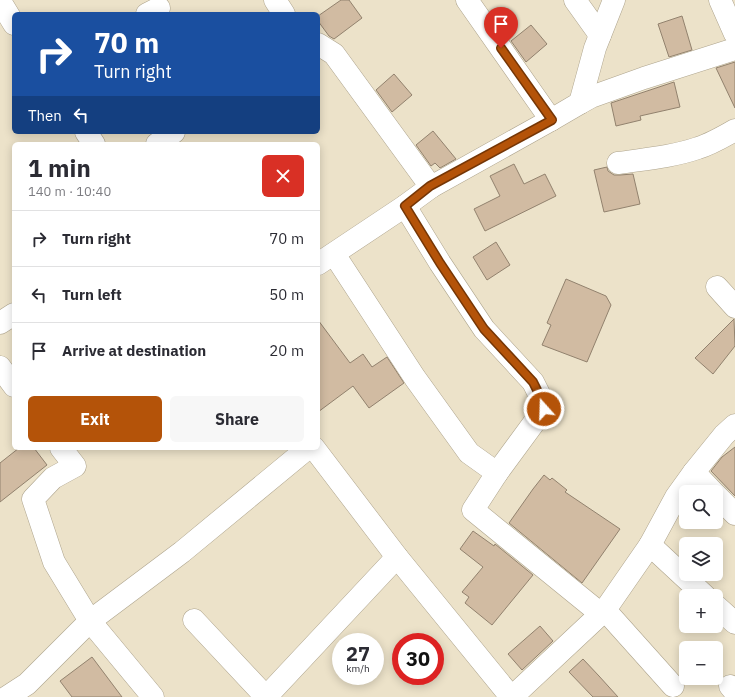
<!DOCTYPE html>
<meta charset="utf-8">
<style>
:root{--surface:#fff;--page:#f7f7f7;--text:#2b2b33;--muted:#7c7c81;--line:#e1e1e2;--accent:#b45309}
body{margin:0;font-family:"IBM Plex Sans",sans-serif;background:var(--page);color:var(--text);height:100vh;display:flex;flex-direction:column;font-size:15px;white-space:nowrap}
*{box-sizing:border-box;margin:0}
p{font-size:13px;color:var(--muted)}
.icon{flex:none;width:22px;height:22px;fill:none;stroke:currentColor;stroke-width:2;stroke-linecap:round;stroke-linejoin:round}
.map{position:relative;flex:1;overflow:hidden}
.panel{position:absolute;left:12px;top:142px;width:308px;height:308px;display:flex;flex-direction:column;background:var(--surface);border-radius:6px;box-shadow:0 2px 10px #0003}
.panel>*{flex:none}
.guide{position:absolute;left:12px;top:12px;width:308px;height:122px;border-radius:6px;box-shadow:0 2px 10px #0003;background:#1a4fa0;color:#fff;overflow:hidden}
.controls{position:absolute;left:679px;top:485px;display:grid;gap:8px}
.controls a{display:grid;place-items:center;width:44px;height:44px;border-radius:6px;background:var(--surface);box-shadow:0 2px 10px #0003;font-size:20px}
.speed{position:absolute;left:332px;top:633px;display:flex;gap:8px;font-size:20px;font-weight:700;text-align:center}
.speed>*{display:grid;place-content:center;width:52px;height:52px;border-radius:50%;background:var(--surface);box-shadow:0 2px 10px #0003;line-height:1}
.speed small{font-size:10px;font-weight:400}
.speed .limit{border:6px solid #d22;background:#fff;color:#111}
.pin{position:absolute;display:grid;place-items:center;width:34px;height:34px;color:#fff;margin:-41px -17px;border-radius:50% 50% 50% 0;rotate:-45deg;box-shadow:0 0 4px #0007}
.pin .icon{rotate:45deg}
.me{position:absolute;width:44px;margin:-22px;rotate:340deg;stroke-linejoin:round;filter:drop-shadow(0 0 3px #0008)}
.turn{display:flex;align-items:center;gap:14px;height:84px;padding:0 16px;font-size:18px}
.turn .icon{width:52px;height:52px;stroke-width:2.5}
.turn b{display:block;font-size:28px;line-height:34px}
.then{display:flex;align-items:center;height:38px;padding:0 16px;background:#0003;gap:8px;font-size:15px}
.round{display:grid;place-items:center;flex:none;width:42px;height:42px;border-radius:6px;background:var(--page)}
.overview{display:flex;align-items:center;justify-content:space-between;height:68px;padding:0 16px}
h1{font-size:24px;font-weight:800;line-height:30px}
.primary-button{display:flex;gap:8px;margin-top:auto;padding:8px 16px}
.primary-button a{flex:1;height:46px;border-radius:6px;background:var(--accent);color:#fff;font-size:16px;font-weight:800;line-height:46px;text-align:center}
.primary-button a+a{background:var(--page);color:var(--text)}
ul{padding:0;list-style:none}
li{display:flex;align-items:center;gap:12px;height:56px;padding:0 16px;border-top:1px solid var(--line)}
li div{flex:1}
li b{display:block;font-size:15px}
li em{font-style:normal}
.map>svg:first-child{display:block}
</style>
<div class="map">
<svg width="735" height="697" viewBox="0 0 735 697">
<rect width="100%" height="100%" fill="#ece2c9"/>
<g fill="#d1bba2" stroke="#92826e">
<polygon points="341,0 349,0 362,18 334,39 329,36 318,21 318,16"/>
<polygon points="682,16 692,50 669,57 658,24"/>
<polygon points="531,25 547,44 526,62 511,41"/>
<polygon points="735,62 735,108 716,68"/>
<polygon points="394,74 412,95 392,112 376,90"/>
<polygon points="674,82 680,107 640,116 641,120 616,126 611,103"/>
<polygon points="433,131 456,159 440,168 435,163 431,166 416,145"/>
<polygon points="514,164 524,184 545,174 556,196 485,231 474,209 500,196 490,176"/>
<polygon points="607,167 608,171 614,175 620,175 633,174 640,204 604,212 594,170"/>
<polygon points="496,242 510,265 487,280 473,257"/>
<polygon points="566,279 606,296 611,305 587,362 542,345 551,325 547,323"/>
<polygon points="734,319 735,346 713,374 695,358"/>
<polygon points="318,320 350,363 363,354 372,367 387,357 404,383 369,408 353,386 318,412"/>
<polygon points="735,447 735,496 711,471 722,457"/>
<polygon points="19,448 34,448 47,465 0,502 0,463"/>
<polygon points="544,475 550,480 552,478 567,490 565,492 620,529 582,583 509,523 533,489"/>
<polygon points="473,531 494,546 495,544 533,575 492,625 465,603 469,597 462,592 483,567 460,549"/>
<polygon points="540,626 553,641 522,670 508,654"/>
<polygon points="92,657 122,697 72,697 60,681"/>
<polygon points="583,659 599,676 618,697 593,697 569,672"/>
</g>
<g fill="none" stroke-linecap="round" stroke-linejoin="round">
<g stroke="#aea48d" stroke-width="23">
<g id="minor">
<polyline points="275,0 284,14"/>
<polyline points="467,0 551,120"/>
<polyline points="575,0 600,35"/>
<polyline points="720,0 735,34"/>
<polyline points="0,1 14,24"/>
<polyline points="147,14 159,8"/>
<polyline points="318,44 334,54 431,187"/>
<polyline points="580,103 595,48 614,0"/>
<polyline points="86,132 94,144"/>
<polyline points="157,144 174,132"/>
<path d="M618,163c27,-4 54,-6 80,-15 13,-4 25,-11 37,-18"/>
<polyline points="405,206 440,263 484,329 533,382 541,398 544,409 497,473 473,510 601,614"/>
<polyline points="334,254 415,378 469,453 497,473"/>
<polyline points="318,264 405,206 431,187 551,120 580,103 591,97 644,78 735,49"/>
<polyline points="717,287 735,307"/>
<polyline points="0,323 14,314"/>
<polyline points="0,367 14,386"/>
<polyline points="61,448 75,466 53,478 33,499 54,562 90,621 153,697"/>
<polyline points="314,448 397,557 511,697"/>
<polyline points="694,472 713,492"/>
<polyline points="716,495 735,514"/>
<polyline points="650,545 705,596"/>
<polyline points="716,606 735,623"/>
<polyline points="605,610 673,686"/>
<polyline points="194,620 266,697"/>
<polyline points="730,686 735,692"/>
<polyline points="7,697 27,684 90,621 182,552 308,448"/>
<polyline points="266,697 397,557"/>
<polyline points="512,697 605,610 650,545 676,497 694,472 724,435 735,425"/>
</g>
</g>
<use href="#minor" stroke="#fff" stroke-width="22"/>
</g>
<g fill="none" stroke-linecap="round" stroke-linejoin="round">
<g stroke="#753606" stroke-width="10">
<polyline id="route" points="501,48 552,120 430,186 405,206 440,263 484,329 533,382 541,398 544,409"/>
</g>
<use href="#route" stroke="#b45309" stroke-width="7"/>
</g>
</svg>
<div class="controls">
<a><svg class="icon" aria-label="search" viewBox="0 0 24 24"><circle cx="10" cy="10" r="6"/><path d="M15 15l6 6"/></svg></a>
<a><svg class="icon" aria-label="layers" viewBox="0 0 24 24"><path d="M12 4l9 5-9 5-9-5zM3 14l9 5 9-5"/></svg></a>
<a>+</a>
<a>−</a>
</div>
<div class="speed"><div>27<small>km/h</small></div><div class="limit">30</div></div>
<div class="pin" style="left:501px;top:48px;background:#d93025"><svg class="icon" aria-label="arrive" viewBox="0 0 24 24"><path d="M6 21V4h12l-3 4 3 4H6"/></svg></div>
<svg class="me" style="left:544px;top:409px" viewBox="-20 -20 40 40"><circle r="17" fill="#b45309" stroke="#fff" stroke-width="3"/><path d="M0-11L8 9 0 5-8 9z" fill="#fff"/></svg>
<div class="guide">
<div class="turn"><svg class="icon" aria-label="right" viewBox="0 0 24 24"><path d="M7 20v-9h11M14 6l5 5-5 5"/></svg><div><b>70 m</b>Turn right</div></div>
<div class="then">Then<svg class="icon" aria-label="left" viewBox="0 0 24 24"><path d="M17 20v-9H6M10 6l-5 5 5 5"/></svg></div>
</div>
<section class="panel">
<div class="overview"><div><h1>1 min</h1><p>140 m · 10:40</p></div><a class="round" style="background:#d93025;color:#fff"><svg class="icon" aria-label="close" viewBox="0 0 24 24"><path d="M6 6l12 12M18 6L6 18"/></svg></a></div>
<ul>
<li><svg class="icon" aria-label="right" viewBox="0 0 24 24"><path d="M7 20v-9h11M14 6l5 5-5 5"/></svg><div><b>Turn right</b></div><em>70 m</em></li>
<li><svg class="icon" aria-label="left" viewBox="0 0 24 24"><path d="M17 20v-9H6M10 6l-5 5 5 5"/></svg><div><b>Turn left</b></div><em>50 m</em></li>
<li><svg class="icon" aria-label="arrive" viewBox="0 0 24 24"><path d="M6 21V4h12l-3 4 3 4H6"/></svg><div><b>Arrive at destination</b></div><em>20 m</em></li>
</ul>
<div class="primary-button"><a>Exit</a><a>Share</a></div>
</section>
</div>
